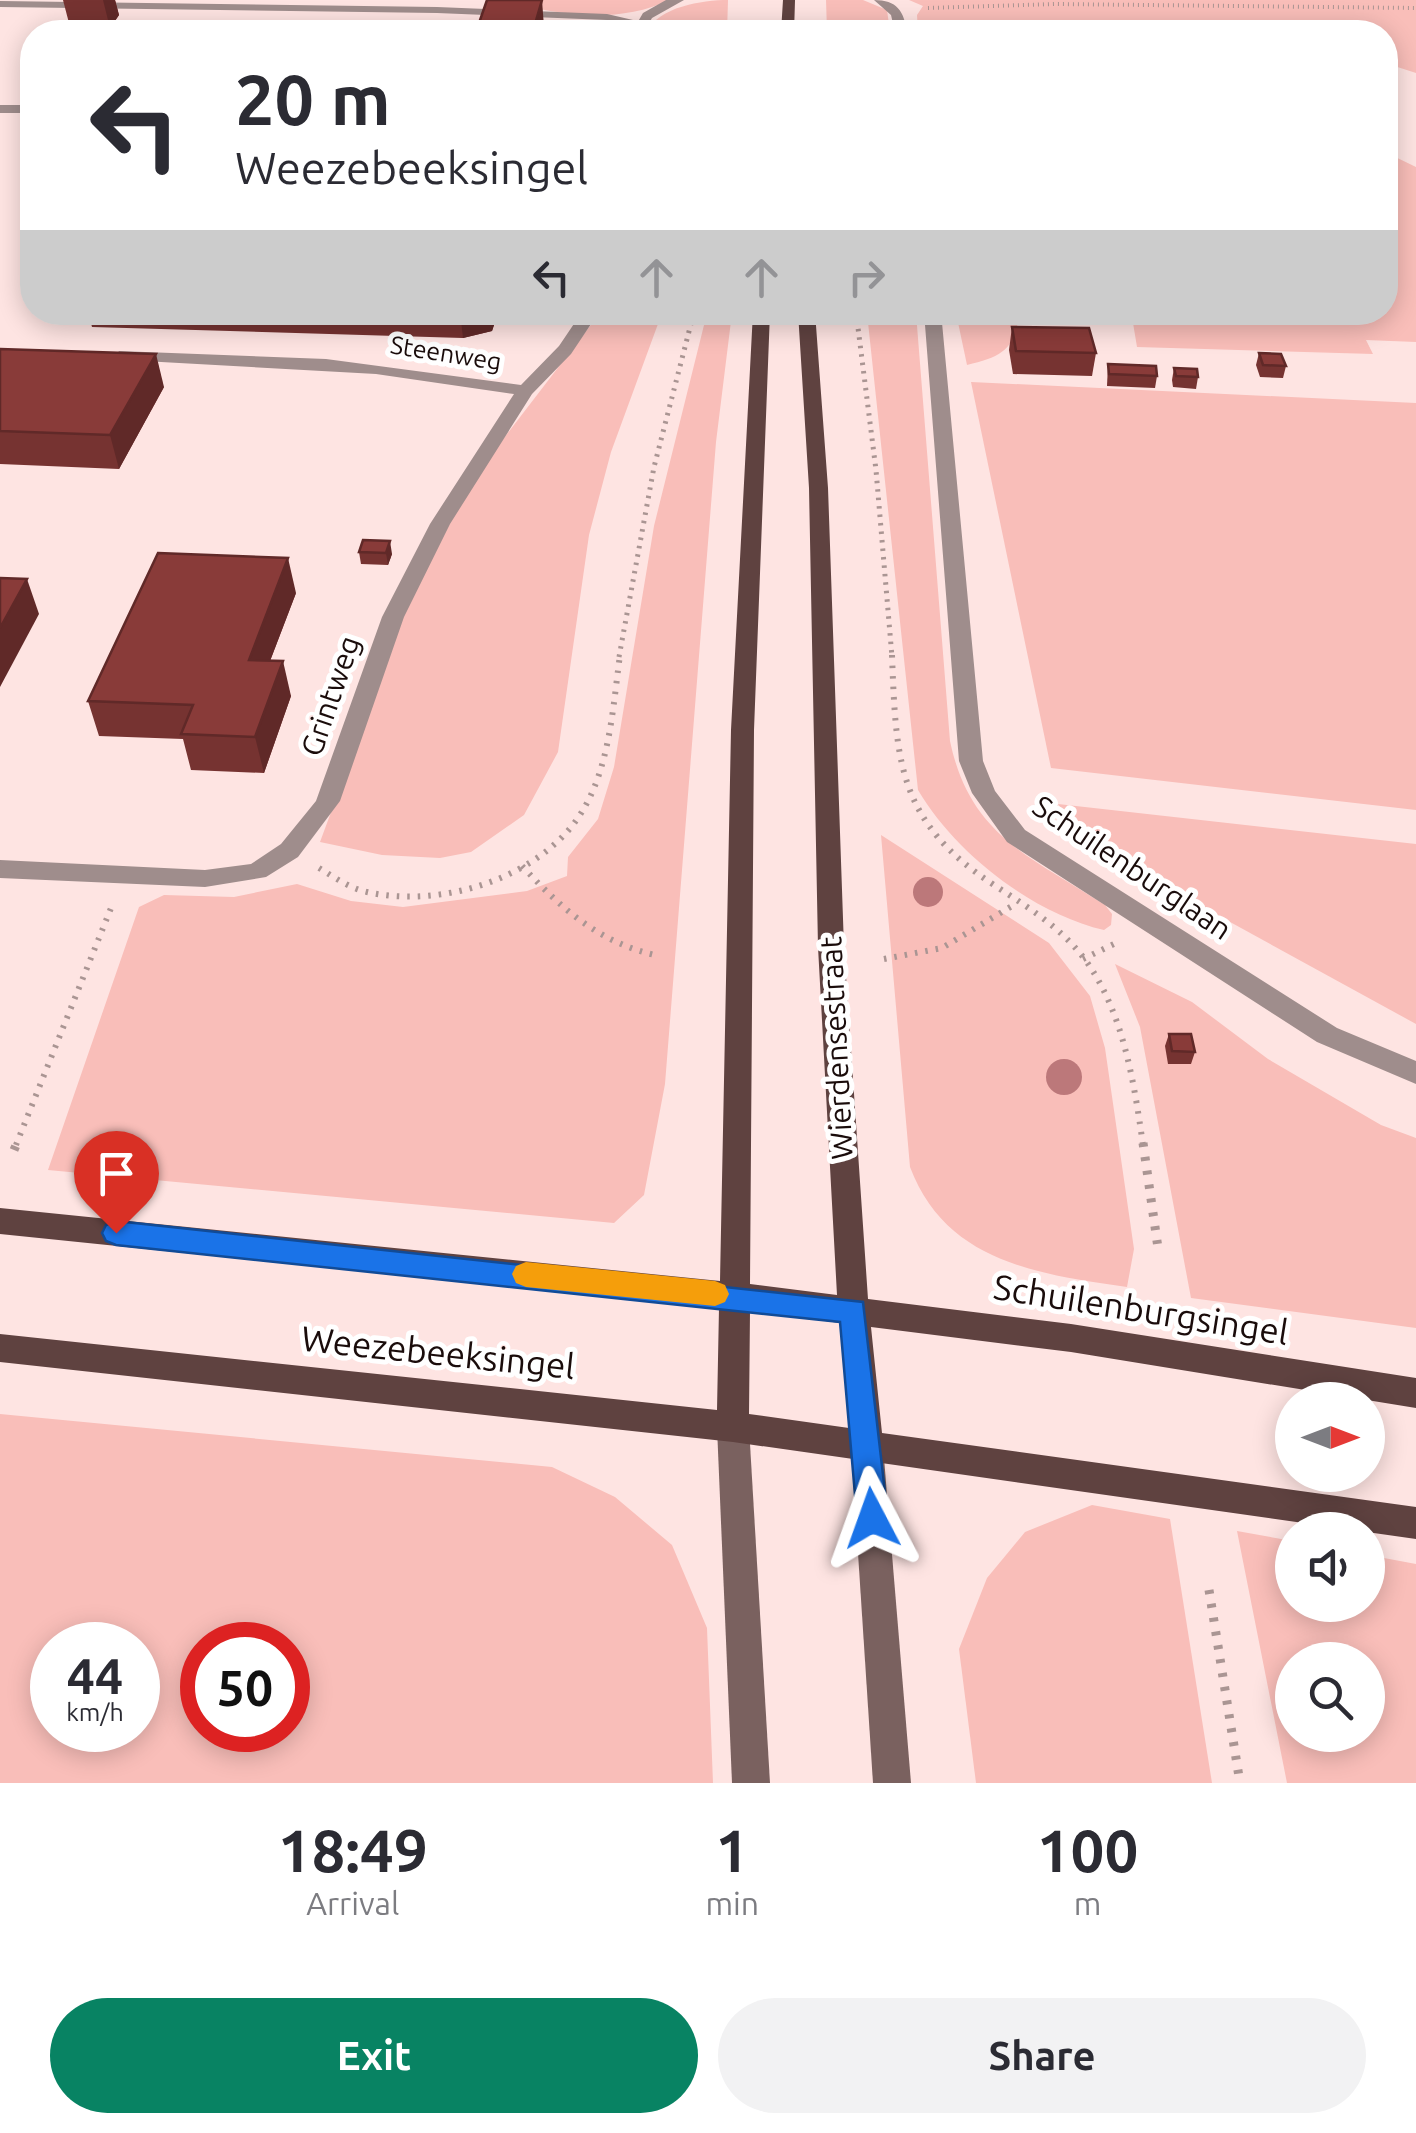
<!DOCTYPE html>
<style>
:root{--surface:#fff;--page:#f2f2f3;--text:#2b2b33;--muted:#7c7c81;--accent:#088363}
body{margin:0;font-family:Ubuntu,sans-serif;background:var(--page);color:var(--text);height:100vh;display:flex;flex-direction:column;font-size:38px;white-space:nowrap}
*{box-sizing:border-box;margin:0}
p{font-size:32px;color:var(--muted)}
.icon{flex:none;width:55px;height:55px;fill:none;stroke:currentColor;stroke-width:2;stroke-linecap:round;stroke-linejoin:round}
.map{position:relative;height:1783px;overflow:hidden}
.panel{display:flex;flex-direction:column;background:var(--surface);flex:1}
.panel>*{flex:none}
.top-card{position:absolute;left:20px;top:20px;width:1378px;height:305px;border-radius:40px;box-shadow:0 5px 25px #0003;background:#fff;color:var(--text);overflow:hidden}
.needle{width:65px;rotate:90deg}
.fabs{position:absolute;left:1275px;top:1382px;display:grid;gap:20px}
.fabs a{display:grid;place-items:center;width:110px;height:110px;border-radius:50%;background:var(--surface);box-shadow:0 5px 25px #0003;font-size:50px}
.speed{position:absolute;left:30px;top:1622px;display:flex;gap:20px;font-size:50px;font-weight:700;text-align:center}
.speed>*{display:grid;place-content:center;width:130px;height:130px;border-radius:50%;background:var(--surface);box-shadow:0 5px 25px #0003;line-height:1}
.speed small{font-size:25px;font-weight:400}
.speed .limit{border:15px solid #d22;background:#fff;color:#111}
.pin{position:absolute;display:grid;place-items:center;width:85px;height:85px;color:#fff;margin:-102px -42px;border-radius:50% 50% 50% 0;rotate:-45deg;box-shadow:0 0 10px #0007}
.pin .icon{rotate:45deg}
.me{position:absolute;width:110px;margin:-55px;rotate:356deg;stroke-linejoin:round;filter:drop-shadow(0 0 8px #0008)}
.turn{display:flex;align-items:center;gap:35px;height:210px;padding:0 50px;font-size:45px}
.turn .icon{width:130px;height:130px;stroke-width:2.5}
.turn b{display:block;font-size:70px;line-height:85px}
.lanes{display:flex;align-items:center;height:95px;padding:0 50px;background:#0003;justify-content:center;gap:50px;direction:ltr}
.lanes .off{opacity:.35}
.eta{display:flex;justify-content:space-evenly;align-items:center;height:170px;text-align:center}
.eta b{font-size:60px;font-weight:700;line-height:70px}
.action{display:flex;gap:20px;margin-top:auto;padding:20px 50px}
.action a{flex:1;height:115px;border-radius:60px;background:var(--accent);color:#fff;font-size:40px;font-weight:700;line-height:115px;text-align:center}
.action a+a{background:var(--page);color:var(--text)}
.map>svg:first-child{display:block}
</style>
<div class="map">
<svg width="1416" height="1783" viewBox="0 0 1416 1783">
<rect width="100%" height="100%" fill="#fee4e2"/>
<g fill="#f9beb9" fill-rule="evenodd">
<path d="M501,0h169c-54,25 -114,15 -169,0z"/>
<path d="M728,0l-1,32h-80c11,-25 55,-32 81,-32z"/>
<polygon points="826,0 863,0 887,10 890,32 827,32"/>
<polygon points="909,0 1416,0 1416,73 1385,63 1385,32 918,32 917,15 923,6"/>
<path d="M1385,152l31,15v175l-50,-2 7,14 -236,-7 -4,-24 -114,-7c-5,35 -19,41 -52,49l-11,-52 429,-1z"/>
<polygon points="600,313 662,313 611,452 589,535 558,752 524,815 471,852 440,858 382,855 320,842 409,601 467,486"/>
<polygon points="707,313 732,313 716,442 665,1084 644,1195 614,1223 48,1170 139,907 164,895 234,897 297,884 351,901 403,907 527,891 567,876 568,857 598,819 614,767 654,526"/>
<path d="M867,313h49l34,428c20,95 80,115 155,164l7,9 -1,11 -7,5c-72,-17 -149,-77 -186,-140z"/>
<polygon points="971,382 1416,403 1416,810 1051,768"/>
<polygon points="1058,804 1416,844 1416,1024 1077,838"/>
<path d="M881,835l168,108 41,53 15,52 29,201 -7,38c-90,-13 -181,-25 -217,-120z"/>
<polygon points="1115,964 1192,1002 1268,1059 1381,1125 1416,1138 1416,1328 1191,1298 1140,1027"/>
<path d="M0,1414l552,53 63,30 57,48 35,83 6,155h-713zM52,1645h86v85h-86zM202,1645h86v85h-86z"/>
<polygon points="1092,1505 1170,1519 1212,1783 976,1783 959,1649 987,1578 1025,1532"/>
<path d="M1237,1531l55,10v64h76v-50l48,9v219h-129zM1292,1660h76v75h-76z"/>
</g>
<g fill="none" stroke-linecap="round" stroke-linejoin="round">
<g stroke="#aa9593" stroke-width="4" stroke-dasharray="1 4" stroke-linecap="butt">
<polyline points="928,8 1055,4 1416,8"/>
<polyline points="819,23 831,23 836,32"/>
</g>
<g stroke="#aa9593" stroke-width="5" stroke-dasharray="2.5 6" stroke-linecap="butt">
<polyline points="856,312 876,470 892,657"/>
<polyline points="619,657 654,467 694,312"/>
</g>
<g stroke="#aa9593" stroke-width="6" stroke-dasharray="2.5 8" stroke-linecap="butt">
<path d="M892,655c4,107 6,167 102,230 32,21 65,41 89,72 40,52 51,125 60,188"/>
<path d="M522,866c41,44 77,77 137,90"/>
<path d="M319,868c15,9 30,20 48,24 74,17 176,-14 216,-82 27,-45 30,-104 37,-155"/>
<polyline points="884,959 942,948 1017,903"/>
<polyline points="1083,959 1116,943"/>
<polyline points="16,1145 111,908"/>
</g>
<g stroke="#aa9593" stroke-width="9" stroke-dasharray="4 10" stroke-linecap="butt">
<polyline points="1143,1143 1158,1248"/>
<polyline points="14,1150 17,1143"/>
<polyline points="1209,1590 1240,1783"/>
</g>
<g fill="#9f8d8c" fill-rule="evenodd">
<polygon points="0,1 437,7 607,14 646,23 640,27 607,20 437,13 0,7"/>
<rect x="0" y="105" width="32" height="8"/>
</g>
<g fill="#9f8d8c" fill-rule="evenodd">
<polygon points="666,0 684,0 652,18 644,32 632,32 643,13"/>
<path d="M874,0c23,0 30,11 33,32h-12l-4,-17z"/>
<polygon points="582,312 599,312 571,354 532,394 450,524 404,617 340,801 298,857 266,877 205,887 0,878 0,860 205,870 251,864 281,844 316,801 382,617 430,524 514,394 376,374 125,360 116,355 119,351 326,359 521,385 559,346"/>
<polygon points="924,312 941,312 983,761 995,791 1025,830 1337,1028 1416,1061 1416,1084 1317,1042 1007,842 972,793 959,761"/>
</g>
<g fill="#7a615f" fill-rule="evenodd">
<polygon points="733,1412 744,1416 749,1427 770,1783 732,1783 717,1427 722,1416"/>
<polygon points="867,1431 879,1435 883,1446 911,1783 873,1783 851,1446 855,1435"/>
</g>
<g fill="#5f4240" fill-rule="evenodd">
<polygon points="783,0 795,0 794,32 781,32"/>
<path d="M753,312h17l-16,418 -4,554 87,11 -19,-348 -9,-459 -11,-176h17l13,176 16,459 24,352 203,25 345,54v30l-345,-56 -200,-25 11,106 534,74v32l-683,-97 -733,-80v-28l717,76 2,-102 -719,-74v-26l720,73 11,-551zM750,1311l90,12 9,105 -100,-14z"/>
</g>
</g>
<g fill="#bc787a">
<circle cx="928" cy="892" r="15"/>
<circle cx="1064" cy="1077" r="18"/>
</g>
<g fill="#763331">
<polygon points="63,0 115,0 119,15 110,28 70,27"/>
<polygon points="487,0 544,27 542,32 480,32 479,23"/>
<polygon points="88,312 510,312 507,322 495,322 492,331 463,338 92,327"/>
<polygon points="1012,327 1096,353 1092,376 1013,374 1009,350"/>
<polygon points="0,349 164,387 119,469 0,464"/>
<polygon points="1259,353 1286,366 1283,378 1260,377 1256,365"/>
<polygon points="1108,364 1157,376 1155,388 1107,386"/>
<polygon points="1174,368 1198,377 1196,389 1173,387 1172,380"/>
<polygon points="359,552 392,554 388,565 361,564"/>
<polygon points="296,593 270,661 291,696 264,773 191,770 183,739 99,736 88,701"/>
<polygon points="1169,1034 1195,1052 1191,1064 1168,1064 1165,1046"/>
</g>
<g fill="#602928">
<polygon points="103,0 115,0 119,15 110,28"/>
<polygon points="542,0 544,27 542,32 535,32 535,24"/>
<polygon points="460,312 494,312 495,322 492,331 463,338"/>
<polygon points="156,354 164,387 119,469 110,435"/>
<polygon points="390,541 392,554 388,565 386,553"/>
<polygon points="288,558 296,593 257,695 249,660"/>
<polygon points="27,579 39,614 0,687 0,628"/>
<polygon points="283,661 291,696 264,773 255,737"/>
</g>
<g fill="#893b39" stroke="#602928" stroke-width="2.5">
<polygon points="487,0 542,0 535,24 479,23"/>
<polygon points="1101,27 1234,28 1236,32 1103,32"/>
<polygon points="1012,327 1089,328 1096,353 1016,351"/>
<polygon points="0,349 156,354 110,435 0,431"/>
<polygon points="1259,353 1281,354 1286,366 1263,365"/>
<polygon points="1108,364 1156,366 1157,376 1109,374"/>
<polygon points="1174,368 1197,369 1198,377 1176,376"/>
<polygon points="363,540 390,541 386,553 359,552"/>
<polygon points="158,553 288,558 249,660 283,661 255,737 181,734 193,705 88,701"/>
<polygon points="0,578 27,579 0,628"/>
<polygon points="1169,1034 1191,1034 1195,1052 1172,1051"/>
</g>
<polygon fill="#1a73e8" stroke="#114b97" stroke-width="2.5" points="116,1221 863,1302 888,1518 883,1528 872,1533 862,1528 857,1518 840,1322 116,1245 106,1241 102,1233 106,1225"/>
<polygon fill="#f59e0b" points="526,1262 715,1281 725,1285 729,1294 725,1302 715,1306 526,1287 516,1283 512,1274 516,1266"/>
<g text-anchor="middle" stroke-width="10" stroke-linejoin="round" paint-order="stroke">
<g font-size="25" fill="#1a0c0b" stroke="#fff">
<text transform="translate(446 353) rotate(9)" y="9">Steenweg</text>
</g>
<g font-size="30" fill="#1a0c0b" stroke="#fff">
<text transform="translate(331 696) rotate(-71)" y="10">Grintweg</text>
<text transform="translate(1132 868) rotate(34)" y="10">Schuilenburglaan</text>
<text transform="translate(837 1048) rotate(-93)" y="10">Wierdensestraat</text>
</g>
<g font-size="35" fill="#1a0c0b" stroke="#fff">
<text transform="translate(1141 1310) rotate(9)" y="12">Schuilenburgsingel</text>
<text transform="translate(438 1353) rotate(6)" y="12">Weezebeeksingel</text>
</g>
</g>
</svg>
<div class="fabs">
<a><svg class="needle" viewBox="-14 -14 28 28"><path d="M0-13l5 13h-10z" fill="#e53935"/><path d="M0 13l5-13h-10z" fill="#7c7c81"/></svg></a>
<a><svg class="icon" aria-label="sound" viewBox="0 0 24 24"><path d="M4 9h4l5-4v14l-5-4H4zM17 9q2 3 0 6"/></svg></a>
<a><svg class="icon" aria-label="search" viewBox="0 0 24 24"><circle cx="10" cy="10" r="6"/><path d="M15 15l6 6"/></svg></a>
</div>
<div class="speed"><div>44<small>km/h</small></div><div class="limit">50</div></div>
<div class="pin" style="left:116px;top:1233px;background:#d93025"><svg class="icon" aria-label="arrive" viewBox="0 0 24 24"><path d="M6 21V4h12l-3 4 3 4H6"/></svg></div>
<svg class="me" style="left:872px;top:1518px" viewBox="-20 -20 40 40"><path d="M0-17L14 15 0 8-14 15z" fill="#1a73e8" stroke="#fff" stroke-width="4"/></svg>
<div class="top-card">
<div class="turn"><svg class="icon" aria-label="left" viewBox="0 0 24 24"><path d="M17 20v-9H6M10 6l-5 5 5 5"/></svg><div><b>20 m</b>Weezebeeksingel</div></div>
<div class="lanes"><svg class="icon" aria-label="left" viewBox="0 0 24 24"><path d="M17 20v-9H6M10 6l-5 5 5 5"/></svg><svg class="icon off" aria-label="ahead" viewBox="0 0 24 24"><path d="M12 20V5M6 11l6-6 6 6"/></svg><svg class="icon off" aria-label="ahead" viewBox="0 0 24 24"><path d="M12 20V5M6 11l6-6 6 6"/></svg><svg class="icon off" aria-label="right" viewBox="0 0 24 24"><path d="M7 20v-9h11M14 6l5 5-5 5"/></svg></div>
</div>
</div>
<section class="panel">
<div class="eta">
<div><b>18:49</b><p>Arrival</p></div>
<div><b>1</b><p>min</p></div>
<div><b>100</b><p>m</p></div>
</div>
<div class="action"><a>Exit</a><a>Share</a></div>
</section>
